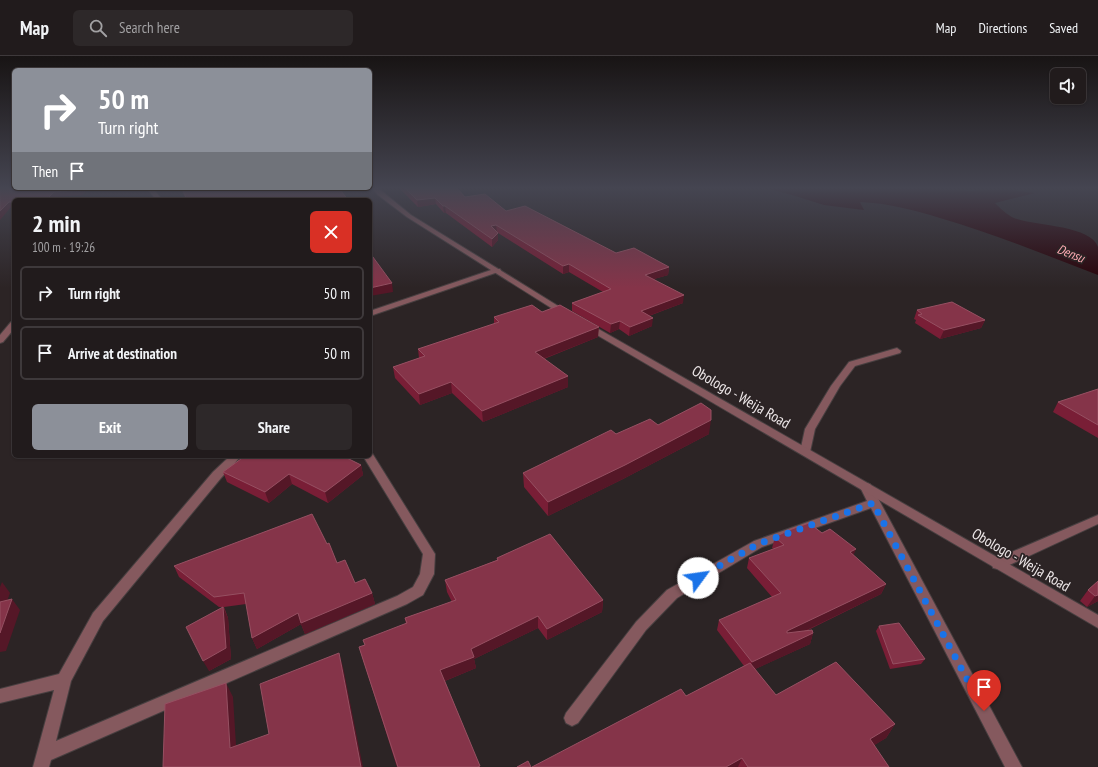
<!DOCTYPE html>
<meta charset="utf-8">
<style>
:root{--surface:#211b1c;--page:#2d2829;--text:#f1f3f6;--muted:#a2a1a3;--line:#3e393b;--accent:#8c9099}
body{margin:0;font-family:"PT Sans Narrow",sans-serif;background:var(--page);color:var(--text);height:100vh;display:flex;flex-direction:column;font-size:15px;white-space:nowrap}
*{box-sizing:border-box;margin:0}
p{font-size:13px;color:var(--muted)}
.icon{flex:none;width:22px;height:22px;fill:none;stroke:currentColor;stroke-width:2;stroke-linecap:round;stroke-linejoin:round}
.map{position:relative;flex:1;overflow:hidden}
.side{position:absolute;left:12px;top:142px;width:360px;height:260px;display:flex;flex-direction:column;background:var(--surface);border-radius:6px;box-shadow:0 1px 3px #0004,0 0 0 1px var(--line)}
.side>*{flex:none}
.guide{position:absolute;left:12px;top:12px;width:360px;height:122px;border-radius:6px;box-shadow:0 1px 3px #0004,0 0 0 1px var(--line);background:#8c9099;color:#fff;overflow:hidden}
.fabs{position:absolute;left:1050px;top:12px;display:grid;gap:8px}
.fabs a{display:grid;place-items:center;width:36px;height:36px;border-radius:6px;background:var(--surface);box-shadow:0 1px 3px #0004,0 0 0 1px var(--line);font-size:20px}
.pin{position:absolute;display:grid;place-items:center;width:34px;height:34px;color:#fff;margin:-41px -17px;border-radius:50% 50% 50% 0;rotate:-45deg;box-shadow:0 0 4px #0007}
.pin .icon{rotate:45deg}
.me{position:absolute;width:44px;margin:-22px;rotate:59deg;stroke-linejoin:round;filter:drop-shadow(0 0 3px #0008)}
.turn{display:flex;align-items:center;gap:14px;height:84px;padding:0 20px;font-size:18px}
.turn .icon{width:52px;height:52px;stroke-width:2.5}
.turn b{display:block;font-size:28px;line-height:34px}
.then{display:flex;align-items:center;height:38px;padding:0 20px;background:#0003;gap:8px;font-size:15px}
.round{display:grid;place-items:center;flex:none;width:42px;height:42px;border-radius:6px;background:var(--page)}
.headline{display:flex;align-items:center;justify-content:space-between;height:68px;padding:0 20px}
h1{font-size:24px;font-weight:800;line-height:30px}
.action{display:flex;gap:8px;margin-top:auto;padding:8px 20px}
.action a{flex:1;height:46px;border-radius:6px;background:var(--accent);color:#fff;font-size:16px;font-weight:800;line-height:46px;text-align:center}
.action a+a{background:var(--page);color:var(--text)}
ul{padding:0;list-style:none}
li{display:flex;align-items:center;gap:12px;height:54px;margin:0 8px 6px;padding:0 12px;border:2px solid var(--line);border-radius:6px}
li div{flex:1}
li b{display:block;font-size:15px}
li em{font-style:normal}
header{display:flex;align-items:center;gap:24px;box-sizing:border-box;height:56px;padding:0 20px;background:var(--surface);border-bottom:1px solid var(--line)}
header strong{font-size:19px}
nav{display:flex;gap:22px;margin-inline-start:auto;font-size:14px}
.search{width:280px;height:36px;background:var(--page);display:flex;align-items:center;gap:10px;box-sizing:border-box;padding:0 14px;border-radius:6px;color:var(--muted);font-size:15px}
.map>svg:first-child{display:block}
</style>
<header>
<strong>Map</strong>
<div class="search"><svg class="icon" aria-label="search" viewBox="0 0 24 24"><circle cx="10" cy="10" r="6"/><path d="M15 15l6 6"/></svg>Search here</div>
<nav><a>Map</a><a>Directions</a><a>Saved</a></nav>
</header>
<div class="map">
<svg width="1098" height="711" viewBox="0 0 1098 711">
<rect width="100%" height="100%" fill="#2c2425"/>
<path fill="#270006" d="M766,132h138l64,3 42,-1 25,3 -40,10c5,5 12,12 19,15 21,8 77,7 84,29 0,8 0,20 0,28 -52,-20 -104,-41 -158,-57 -26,-8 -52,-15 -80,-16l4,8 -40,-5 -32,-10z"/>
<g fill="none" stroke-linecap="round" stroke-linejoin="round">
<g stroke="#473f40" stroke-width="2">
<g id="minor">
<polygon points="147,132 153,132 162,144 156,144"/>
<polygon points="494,213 500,213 501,215 370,260 370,255"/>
<polygon points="11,266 14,266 14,273 3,286 0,287 0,279"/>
<polygon points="897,292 901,295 900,297 855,310 840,330 815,373 810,396 809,398 801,398 800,396 805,373 831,330 849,306"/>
<polygon points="370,397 372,397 435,498 434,518 423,539 407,548 51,704 49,711 33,711 54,634 0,647 0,633 59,618 93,557 213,416 230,400 241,400 221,422 103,565 71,625 56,685 397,540 413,531 420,518 423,498 363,400 370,400"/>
<polygon points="866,427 870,428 872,431 1022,711 1005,711 871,452 762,491 677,542 646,574 578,667 572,670 566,667 564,662 566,657 636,566 667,534 754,485 867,445 860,431 862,428"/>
<polygon points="1098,459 1098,468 1003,512 998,513 993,512 992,508 993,504"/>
</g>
</g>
<g stroke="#473f40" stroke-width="2">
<g id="tertiary">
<polygon points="372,132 378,132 411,159 571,258 567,260 564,260 407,161 378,139"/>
<polygon points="588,267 1098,559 1098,572 585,272 584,270 585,268"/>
</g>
</g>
<use href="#minor" fill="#85595e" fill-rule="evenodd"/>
<use href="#tertiary" fill="#85595e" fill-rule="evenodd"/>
</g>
<g fill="#791e36">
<polygon points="181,132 339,132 348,144 186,144"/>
<polygon points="399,132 457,132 465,141 506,155 616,197 669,211 668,219 654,223 683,247 649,260 652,270 629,280 619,273 610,277 572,255 572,247 603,236 569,216 563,218 498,177 498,184 492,191 446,157 444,157 436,148 418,151"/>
<polygon points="917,254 985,264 981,272 940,283 915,267 916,264 914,263"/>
<polygon points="542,256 598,281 544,303 568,320 568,331 483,366 452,337 420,349 395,322 393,311 419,302 418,293 494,268 494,261"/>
<polygon points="1098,333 1098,382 1053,356 1058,346"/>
<polygon points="658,369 709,378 623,423 548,460 524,431 523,417 616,378"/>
<polygon points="361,409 363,419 328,447 292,428 269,447 227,426 223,416"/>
<polygon points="822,477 853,499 886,528 881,538 806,575 813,577 810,588 755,613 776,639 895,668 886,682 874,689 889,711 532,711 686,640 744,610 717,574 719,564 772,541 747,512 749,502 774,493 772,492 775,481"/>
<polygon points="327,488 337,507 355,527 372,537 375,548 305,578 301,568 257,593 252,582 246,548 224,551 228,562 231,603 209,615 223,551 219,551 179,521 174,510"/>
<polygon points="497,502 603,544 602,556 547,584 538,572 474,603 476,612 445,625 480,711 397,711 359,591 365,589 406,568 405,562 452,546 447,536 445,524 497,504"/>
<polygon points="1098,525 1098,545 1087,551 1080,545 1088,534"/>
<polygon points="879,570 925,603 921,608 890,613 876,575"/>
</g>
<g fill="#551727">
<polygon points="82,132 90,132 82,139 56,141 54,144 32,144 54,136"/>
<polygon points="435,142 436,148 418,151 417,144"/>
<polygon points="9,146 14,146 14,151 11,151 0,164 0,155"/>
<polygon points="443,150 445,150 446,157 444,157"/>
<polygon points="496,169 497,176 491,170"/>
<polygon points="370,174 371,181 370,181"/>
<polygon points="498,177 498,184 492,191 492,183"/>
<polygon points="569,208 569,216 563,218 563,210"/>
<polygon points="669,211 668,219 644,226 645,219"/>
<polygon points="392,227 393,236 370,240 370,232"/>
<polygon points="684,239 683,247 640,263 641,255"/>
<polygon points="653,262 652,270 629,280 630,271"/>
<polygon points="985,264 981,272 940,283 944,274"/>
<polygon points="620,265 619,273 610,277 611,268"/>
<polygon points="599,271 598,281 535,306 535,296"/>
<polygon points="568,320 568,331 483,366 482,355"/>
<polygon points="451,326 452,337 420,349 419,338"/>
<polygon points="711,364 709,378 623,423 548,460 548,446"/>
<polygon points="361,409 363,419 328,447 325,436"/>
<polygon points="289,418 292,428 269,447 265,436"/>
<polygon points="856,493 852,503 850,496"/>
<polygon points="2,526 10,537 2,559 0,556 0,531"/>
<polygon points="886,528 881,538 784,585 787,575"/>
<polygon points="372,537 375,548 305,578 301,568 257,593 252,582 298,557"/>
<polygon points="1098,539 1098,545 1087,551 1095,540"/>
<polygon points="12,543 20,554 6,595 0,596 0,577"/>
<polygon points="603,544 602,556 547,584 547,573"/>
<polygon points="223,551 228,562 231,603 209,615 203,605"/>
<polygon points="538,560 538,572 474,603 476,612 442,626 440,614 471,593"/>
<polygon points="813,577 810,588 749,616 752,606"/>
<polygon points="339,597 343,611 363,711 361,711"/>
<polygon points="226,627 233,641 237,705 230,692"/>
<polygon points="895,668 886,682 862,697 870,683"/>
<polygon points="742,702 738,711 726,711"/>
</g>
<g fill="#853449" stroke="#965062">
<polygon points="0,132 82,132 80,134 54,136 48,142 32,144 14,144 14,146 9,146 0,155"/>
<polygon points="182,132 339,132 348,144 187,144"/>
<polygon points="405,132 457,132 465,141 485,138 506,155 525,150 616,197 634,192 669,211 645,219 684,239 641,255 653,262 630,271 620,265 611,268 572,247 611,233 569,208 563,210 496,169 491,170 498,177 492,183 445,150 443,150 435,142 417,144"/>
<polygon points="370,197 392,227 370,232"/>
<polygon points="952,246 985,264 944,274 918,259 922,258 917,254"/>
<polygon points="532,249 542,256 560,249 599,271 535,296 568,320 482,355 451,326 419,338 393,311 425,300 418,293 499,266 494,261"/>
<polygon points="1098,333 1098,369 1058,346"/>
<polygon points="701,347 711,354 711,364 625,409 548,446 523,417 611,374 616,378 650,363 658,369"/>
<polygon points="245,400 343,400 361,409 325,436 289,418 265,436 223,416"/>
<polygon points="312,458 327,488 329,487 337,507 345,504 355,527 365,523 372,537 301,567 298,557 252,582 244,537 214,541 174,510"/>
<polygon points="809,467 822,477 830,473 856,493 850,496 886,528 787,575 787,577 812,574 813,577 752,606 719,564 781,537 749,502 784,489 775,481 789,474"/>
<polygon points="550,478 603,544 547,573 538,560 471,593 474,601 440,614 480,710 477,711 398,711 359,591 365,589 363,584 407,567 405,562 456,544 445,524 498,504 497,502"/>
<polygon points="1098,525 1098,539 1095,540 1088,534"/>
<polygon points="12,543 0,577 0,546"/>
<polygon points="223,551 226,592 203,605 186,571"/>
<polygon points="899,567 925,603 893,608 879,570"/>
<polygon points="339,597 361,711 163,711 165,648 226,627 230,692 269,678 260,628"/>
<polygon points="836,606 895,668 870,683 889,711 748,711 742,702 726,711 532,711 681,633 686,640 750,607 776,639"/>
<polygon points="528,705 531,711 517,711"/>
</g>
<linearGradient id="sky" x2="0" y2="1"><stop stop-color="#181414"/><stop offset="0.57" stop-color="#454551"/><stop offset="1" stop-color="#454551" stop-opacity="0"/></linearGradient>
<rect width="1098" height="232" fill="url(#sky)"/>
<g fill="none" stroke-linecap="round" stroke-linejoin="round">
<polyline stroke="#1a73e8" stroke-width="7" stroke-dasharray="0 12.6" points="698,522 758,488 873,447 984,655"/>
</g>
<g text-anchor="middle" stroke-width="3.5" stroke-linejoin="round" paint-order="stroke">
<g font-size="13" font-style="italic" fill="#f9a8b0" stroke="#2c2425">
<text transform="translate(1071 197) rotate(22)" y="5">Densu</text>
</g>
<g font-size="15" fill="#ede7e8" stroke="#2c2425">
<text transform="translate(741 341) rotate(30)" y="5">Obologo - Weija Road</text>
<text transform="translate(1021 504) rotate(30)" y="5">Obologo - Weija Road</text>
</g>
</g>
</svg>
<div class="fabs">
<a><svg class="icon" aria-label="sound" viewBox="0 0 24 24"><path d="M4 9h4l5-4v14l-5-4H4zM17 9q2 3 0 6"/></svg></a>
</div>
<div class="pin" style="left:984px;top:655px;background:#d93025"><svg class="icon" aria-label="arrive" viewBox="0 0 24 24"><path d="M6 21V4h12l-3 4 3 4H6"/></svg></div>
<svg class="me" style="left:698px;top:522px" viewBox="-20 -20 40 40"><circle r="19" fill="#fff"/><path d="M0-13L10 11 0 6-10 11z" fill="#1a73e8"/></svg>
<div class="guide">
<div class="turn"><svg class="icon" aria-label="right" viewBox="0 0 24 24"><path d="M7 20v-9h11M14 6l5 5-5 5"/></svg><div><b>50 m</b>Turn right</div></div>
<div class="then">Then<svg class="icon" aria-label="arrive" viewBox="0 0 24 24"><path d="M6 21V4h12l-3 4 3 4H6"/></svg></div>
</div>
<section class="side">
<div class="headline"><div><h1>2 min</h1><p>100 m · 19:26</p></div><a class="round" style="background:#d93025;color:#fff"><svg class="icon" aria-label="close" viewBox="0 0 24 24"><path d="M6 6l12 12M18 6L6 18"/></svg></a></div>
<ul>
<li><svg class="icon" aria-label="right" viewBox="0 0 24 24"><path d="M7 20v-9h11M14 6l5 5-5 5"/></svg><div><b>Turn right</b></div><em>50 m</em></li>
<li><svg class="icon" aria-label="arrive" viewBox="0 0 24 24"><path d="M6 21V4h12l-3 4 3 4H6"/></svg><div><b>Arrive at destination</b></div><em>50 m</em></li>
</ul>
<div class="action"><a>Exit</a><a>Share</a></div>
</section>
</div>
